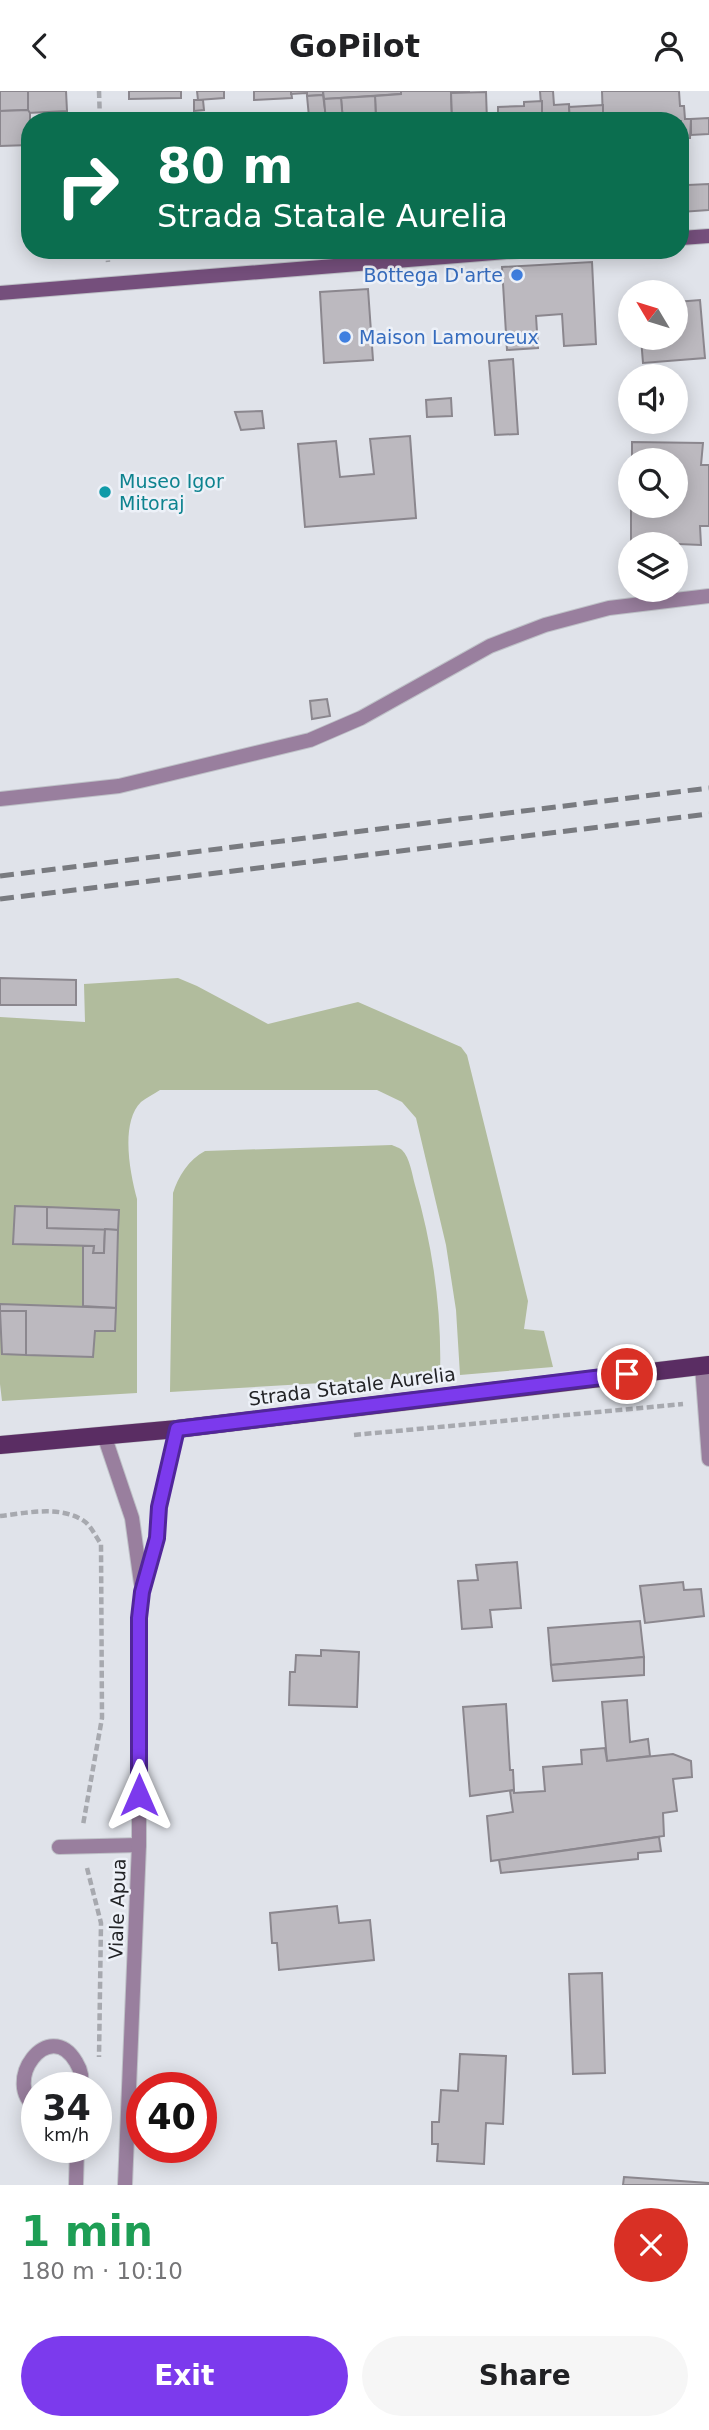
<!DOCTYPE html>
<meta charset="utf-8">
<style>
:root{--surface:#fff;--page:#f6f6f6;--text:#202124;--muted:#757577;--accent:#7c3aed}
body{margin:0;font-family:"DejaVu Sans",sans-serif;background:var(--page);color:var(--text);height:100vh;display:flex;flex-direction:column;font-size:26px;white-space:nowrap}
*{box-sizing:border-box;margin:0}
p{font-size:23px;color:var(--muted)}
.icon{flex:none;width:38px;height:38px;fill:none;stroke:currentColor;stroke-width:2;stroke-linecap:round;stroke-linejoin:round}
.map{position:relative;height:2094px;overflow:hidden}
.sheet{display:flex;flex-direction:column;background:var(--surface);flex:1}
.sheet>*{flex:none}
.guide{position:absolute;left:21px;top:21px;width:668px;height:147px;border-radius:28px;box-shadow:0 4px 18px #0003;background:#0b6e4f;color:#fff;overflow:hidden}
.needle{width:46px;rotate:308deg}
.controls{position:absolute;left:618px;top:189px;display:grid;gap:14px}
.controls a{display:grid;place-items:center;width:70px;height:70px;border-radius:50%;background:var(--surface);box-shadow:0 4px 18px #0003;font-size:35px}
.speed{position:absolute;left:21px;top:1981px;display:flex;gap:14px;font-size:35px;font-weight:700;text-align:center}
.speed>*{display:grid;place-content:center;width:91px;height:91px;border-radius:50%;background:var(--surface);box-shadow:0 4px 18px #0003;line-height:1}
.speed small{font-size:18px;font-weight:400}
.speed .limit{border:10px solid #d22;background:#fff;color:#111}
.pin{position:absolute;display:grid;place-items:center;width:60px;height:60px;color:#fff;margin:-30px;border:4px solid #fff;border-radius:50%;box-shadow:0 2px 7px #0007}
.me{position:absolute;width:77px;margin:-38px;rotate:0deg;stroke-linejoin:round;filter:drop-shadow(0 0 5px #0008)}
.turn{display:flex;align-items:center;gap:24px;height:147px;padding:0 21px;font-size:32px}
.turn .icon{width:91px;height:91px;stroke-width:2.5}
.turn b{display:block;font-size:49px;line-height:60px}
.round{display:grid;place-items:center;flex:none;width:74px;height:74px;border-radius:37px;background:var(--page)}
.head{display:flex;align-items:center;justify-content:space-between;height:119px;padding:0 21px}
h1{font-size:42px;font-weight:800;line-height:52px;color:#1e9e55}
.cta{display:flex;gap:14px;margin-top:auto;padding:14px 21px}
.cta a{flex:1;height:80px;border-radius:42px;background:var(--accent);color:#fff;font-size:28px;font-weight:800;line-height:80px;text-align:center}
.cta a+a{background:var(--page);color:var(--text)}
header{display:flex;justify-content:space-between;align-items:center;height:91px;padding:0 21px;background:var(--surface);font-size:32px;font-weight:800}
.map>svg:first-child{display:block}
</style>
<header><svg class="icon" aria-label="back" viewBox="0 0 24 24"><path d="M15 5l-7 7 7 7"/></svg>GoPilot<svg class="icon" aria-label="person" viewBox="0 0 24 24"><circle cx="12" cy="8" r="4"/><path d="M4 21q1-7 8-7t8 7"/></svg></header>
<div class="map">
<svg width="709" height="2094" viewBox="0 0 709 2094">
<rect width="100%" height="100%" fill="#e0e3ea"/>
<g fill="#b1bc9d">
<path d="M178,887l19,8 71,38 90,-22 103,45 6,8 61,246 -4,28 20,2 9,36 -93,8 -4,-65 -10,-65 -30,-127 -14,-16 -25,-12h-217c-6,4 -14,8 -19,12 -21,21 -11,71 -4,97v194l-135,8 -2,-17v-367l85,5 -1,-38z"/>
<path d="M392,1054c2,1 8,3 10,5 8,8 10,24 13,35 18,62 27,126 25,191l-270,16 3,-199c5,-16 16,-34 32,-42z"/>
</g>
<g fill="#bcb9bf" stroke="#8b878e" stroke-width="2">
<polygon points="0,0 28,0 28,19 0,20"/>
<polygon points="28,0 66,0 67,20 28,22"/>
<polygon points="129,0 181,0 181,7 129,8"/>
<polygon points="197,0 224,0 224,7 198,9"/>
<polygon points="254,0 291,0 292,7 254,9"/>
<polygon points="291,0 323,0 323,4 307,5 307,2 291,3"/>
<polygon points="323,0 401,0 401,3 324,8"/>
<polygon points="401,0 469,0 469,1 451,2 452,26 407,28 406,26 376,29 375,5 401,3"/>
<polygon points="540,0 553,0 554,14 569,13 570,27 542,28"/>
<polygon points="602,0 679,0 680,15 684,15 685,28 691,28 690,47 681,47 681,30 603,30"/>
<polygon points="486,1 487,30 472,30 472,26 452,26 451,2"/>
<polygon points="323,4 326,25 309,26 307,5"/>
<polygon points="375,5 376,29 406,26 407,28 471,26 472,30 343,30 341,7"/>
<polygon points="341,7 343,30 326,30 324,8"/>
<polygon points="194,9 203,9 204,19 194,20"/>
<polygon points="542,10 542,30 498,30 498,16 524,15 524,11"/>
<polygon points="603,14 603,30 570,30 569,16"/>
<polygon points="28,19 30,22 30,54 0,55 0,20"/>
<polygon points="326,25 326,30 292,30 291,27"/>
<polygon points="709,27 709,43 691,44 691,28"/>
<polygon points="688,90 688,94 709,93 709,119 681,121 681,91"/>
<polygon points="592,171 596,253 564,255 562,223 536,225 538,257 507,259 502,176"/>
<polygon points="368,198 373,269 324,272 320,201"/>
<polygon points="700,209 705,267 643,272 641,247 676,247 676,211"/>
<polygon points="513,268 518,343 495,344 489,270"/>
<polygon points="451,307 452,325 427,326 426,309"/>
<polygon points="262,320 264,337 241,339 235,321"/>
<polygon points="410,345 416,427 305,436 298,353 336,350 340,386 374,383 370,348"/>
<polygon points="632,351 703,352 701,374 709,374 709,435 700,435 701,454 631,451 631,415 676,415 676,369 632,369"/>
<polygon points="327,608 330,625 312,628 310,610"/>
<polygon points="0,887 76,889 76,914 0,914"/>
<polygon points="15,1115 47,1116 47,1137 105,1138 104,1162 93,1162 94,1155 13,1153"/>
<polygon points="47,1116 119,1119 118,1139 47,1137"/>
<polygon points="105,1138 118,1139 116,1217 83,1215 83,1155 94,1155 93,1162 104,1162"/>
<polygon points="0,1213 116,1217 115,1240 95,1240 93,1266 26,1264 26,1220 0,1220"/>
<polygon points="0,1220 26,1220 26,1264 2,1263"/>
<polygon points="517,1471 521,1517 490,1519 492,1536 462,1538 458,1490 478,1489 476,1474"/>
<polygon points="683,1491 684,1499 701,1498 704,1525 645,1532 640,1495"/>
<polygon points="640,1530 644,1566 551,1574 548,1537"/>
<polygon points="321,1559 359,1561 357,1616 289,1614 290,1581 295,1581 296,1564 321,1565"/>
<polygon points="644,1566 644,1584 553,1590 551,1574"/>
<polygon points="627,1609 630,1651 648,1648 650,1665 607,1670 602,1611"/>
<polygon points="506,1613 510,1679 513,1679 514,1699 470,1705 463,1616"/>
<polygon points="605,1657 607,1670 673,1663 691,1670 692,1686 673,1688 677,1720 663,1722 664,1745 491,1770 487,1725 513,1721 510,1700 514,1699 514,1702 545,1700 543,1676 582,1673 581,1659"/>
<polygon points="659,1746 661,1760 638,1762 638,1768 501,1782 499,1769"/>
<polygon points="337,1815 339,1832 370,1829 374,1869 279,1879 277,1852 272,1852 270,1822"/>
<polygon points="602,1882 605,1982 573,1983 569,1883"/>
<polygon points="460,1963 506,1965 503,2033 486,2032 484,2073 437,2070 438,2053 432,2053 432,2031 439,2031 441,1999 458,2000"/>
<polygon points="624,2086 708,2092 708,2094 623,2094"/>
</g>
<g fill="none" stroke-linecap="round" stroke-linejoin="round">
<g stroke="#bec1c7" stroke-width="16">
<polyline id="service" points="59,1756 139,1754"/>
</g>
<g stroke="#bec1c7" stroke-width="16">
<g id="minor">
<polyline points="0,708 119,695 310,649 361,627 490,555 545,534 609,517 709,505"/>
<polyline points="702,1275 709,1368"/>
<path d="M37,2017c-37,-25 12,-92 39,-46 5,8 7,17 4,26"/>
<polyline points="76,2094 77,2056"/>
</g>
</g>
<g stroke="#bec1c7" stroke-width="16">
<g id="tertiary">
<polyline points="104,1344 132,1427 141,1492"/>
<polyline points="125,2094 139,1754 139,1527 142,1501 157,1447 159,1415 177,1338"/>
</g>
</g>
<g stroke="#bec1c7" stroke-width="16">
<g id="secondary">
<polyline points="681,147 709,145"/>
<polyline points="0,202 531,159"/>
</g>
</g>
<g stroke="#bec1c7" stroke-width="19">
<polyline id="primary" points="0,1354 177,1338 709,1274"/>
</g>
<g stroke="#a7a9af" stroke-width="4.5" stroke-dasharray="7 3.5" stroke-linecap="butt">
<polyline points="99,0 100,30"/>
<polyline points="107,159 108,171"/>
<polyline points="354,1344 683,1313"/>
<path d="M0,1425c27,-3 60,-11 84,5 7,5 12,16 17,23l1,174 -19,107"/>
<polyline points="87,1777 101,1832 99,1966"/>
<polyline points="98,2046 99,2010"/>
</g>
<use href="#service" stroke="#997f9e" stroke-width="14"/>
<use href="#minor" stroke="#997f9e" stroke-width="14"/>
<use href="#tertiary" stroke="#997f9e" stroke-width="14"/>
<use href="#secondary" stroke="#754f7c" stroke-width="14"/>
<use href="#primary" stroke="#5a2d63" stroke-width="18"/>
<g stroke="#797b80" stroke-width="5" stroke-dasharray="14 7" stroke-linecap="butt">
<polyline points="0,785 709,697"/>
<polyline points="0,808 709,723"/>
</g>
</g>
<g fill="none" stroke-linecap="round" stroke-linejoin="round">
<g stroke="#51269a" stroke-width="18">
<polyline id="route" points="139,1704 139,1527 142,1501 157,1447 159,1416 177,1338 627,1283"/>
</g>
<use href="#route" stroke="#7c3aed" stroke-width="12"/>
</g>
<g fill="#3f7fe0" stroke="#edf1f8" stroke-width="2.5">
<circle cx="517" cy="184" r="7"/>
<circle cx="345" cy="246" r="7"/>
</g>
<circle fill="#0f9aa8" stroke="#edf1f8" stroke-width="2.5" cx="105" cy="401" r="7"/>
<g text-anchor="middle" stroke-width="5" stroke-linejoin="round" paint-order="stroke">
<g font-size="19" fill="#366cbe" stroke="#edf1f8" text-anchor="end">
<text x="503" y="191">Bottega D'arte</text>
<text x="359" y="253" text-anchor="start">Maison Lamoureux</text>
</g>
<g font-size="19" fill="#0d838f" stroke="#edf1f8" text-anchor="start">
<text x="119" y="397">Museo Igor<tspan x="119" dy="22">Mitoraj</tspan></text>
</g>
<g font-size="19" fill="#232427" stroke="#edf1f8">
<text transform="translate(352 1295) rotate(-7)" y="7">Strada Statale Aurelia</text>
<text transform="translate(117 1818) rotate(-88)" y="7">Viale Apua</text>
</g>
</g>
</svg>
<div class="controls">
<a><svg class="needle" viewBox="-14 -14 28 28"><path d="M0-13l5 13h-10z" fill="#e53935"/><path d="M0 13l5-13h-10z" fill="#757577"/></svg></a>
<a><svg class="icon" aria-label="sound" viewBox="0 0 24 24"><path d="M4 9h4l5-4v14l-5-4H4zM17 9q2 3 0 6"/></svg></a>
<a><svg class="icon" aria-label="search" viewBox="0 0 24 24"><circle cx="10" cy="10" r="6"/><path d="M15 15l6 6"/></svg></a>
<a><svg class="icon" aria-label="layers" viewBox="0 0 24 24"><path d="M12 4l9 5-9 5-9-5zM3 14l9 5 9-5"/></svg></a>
</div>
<div class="speed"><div>34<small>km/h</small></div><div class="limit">40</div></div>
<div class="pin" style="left:627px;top:1283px;background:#d93025"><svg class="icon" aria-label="arrive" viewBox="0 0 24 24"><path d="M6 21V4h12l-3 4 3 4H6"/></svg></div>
<svg class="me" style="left:139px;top:1704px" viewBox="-20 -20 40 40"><path d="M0-17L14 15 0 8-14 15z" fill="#7c3aed" stroke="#fff" stroke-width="4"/></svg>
<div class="guide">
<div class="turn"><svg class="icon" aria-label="right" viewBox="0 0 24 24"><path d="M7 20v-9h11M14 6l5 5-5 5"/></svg><div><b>80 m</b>Strada Statale Aurelia</div></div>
</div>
</div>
<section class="sheet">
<div class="head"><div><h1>1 min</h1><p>180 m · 10:10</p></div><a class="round" style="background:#d93025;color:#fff"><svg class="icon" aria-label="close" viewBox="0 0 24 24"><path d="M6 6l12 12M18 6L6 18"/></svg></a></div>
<div class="cta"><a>Exit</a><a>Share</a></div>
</section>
